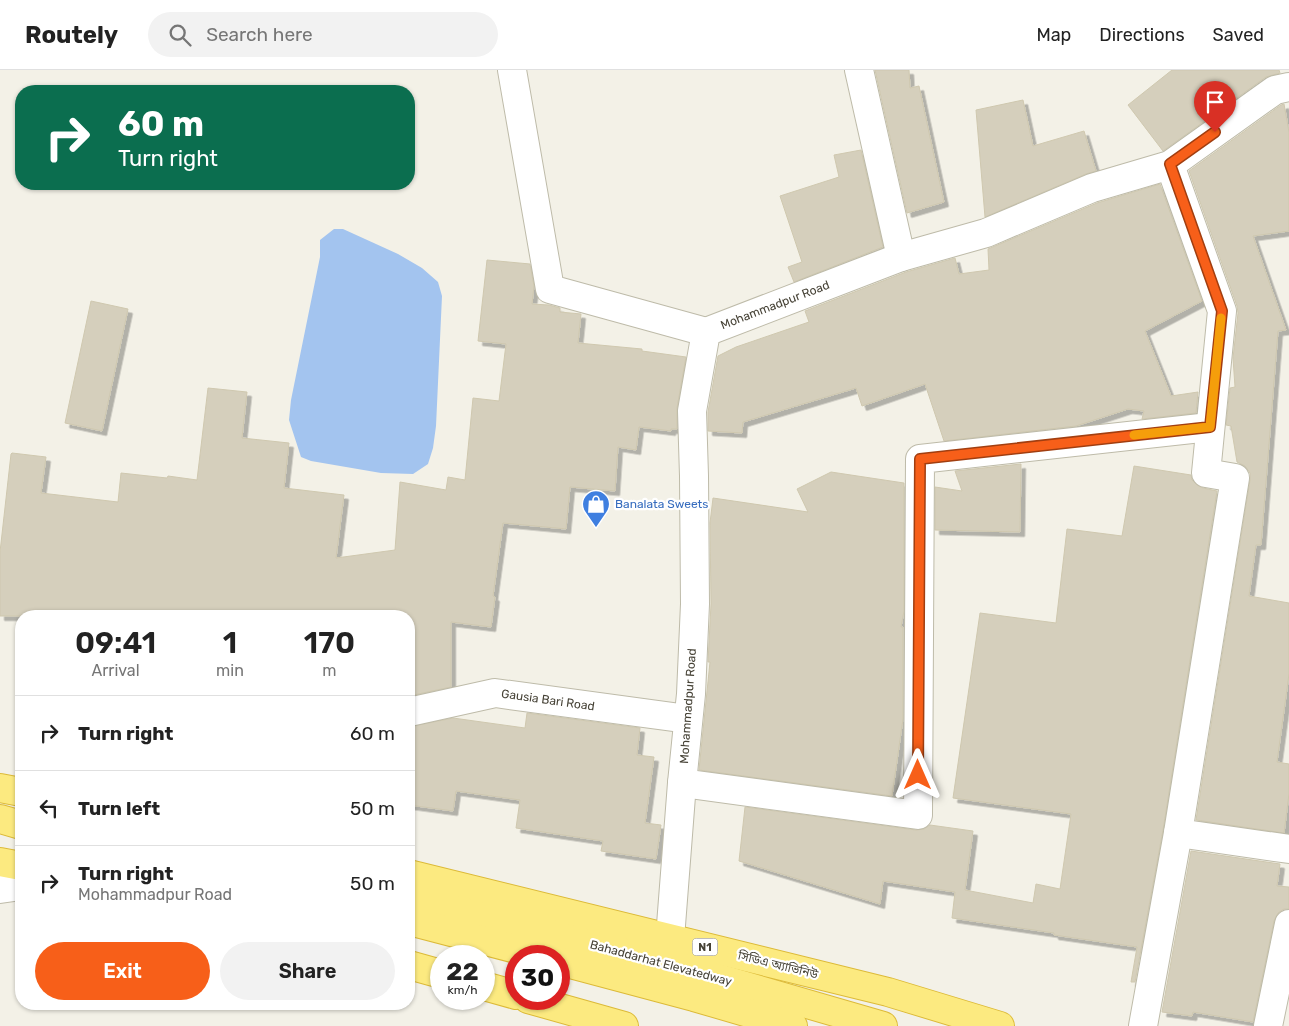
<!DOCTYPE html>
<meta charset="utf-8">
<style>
:root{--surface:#fff;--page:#f2f2f2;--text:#222;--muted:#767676;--line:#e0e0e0;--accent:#f75f19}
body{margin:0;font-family:Rubik,"Noto Sans Bengali",sans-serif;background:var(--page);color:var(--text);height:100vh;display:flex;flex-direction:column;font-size:19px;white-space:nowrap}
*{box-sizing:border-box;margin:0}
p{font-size:16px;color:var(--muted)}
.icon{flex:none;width:28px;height:28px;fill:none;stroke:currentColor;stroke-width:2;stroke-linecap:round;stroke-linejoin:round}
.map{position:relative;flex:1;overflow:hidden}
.sheet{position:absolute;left:15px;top:540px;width:400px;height:400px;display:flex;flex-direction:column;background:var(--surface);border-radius:20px;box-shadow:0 1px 4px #0004}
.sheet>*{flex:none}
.hud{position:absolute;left:15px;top:15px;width:400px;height:105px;border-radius:20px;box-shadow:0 1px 4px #0004;background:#0b6e4f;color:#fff;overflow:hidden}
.speed{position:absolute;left:430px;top:875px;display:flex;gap:10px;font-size:25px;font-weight:700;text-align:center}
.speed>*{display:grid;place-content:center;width:65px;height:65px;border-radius:50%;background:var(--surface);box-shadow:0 1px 4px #0004;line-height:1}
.speed small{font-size:12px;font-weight:400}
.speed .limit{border:8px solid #d22;background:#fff;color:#111}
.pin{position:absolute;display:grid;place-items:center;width:42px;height:42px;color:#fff;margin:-51px -21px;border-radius:50% 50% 50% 0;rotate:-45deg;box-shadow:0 0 5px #0007}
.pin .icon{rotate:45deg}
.me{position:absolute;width:55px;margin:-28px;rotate:0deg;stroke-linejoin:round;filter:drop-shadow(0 0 4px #0008)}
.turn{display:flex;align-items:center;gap:18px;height:105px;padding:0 20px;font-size:22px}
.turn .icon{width:65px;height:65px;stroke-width:2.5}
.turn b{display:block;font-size:35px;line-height:42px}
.eta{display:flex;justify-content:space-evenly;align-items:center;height:85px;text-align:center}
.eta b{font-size:30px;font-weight:600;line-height:35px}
.primary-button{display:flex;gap:10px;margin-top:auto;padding:10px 20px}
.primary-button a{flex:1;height:58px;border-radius:30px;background:var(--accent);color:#fff;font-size:20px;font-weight:600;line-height:58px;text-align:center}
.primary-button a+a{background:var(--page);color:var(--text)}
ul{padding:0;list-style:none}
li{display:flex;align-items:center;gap:15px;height:75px;padding:0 20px;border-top:1px solid var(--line)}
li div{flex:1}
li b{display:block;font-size:19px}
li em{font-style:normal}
header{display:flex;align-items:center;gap:30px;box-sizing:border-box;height:70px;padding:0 25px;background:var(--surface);border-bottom:1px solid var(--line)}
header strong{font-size:24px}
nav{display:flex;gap:28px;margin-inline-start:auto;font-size:18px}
.search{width:350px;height:45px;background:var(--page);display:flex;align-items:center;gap:12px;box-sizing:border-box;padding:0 18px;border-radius:28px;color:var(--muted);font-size:19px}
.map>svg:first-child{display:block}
</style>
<header>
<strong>Routely</strong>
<div class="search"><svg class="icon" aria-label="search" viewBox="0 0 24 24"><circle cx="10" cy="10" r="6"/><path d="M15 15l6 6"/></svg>Search here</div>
<nav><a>Map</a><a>Directions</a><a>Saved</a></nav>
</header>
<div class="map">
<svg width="1289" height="956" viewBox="0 0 1289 956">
<defs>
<filter id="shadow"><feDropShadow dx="4.5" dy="4.5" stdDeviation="0" flood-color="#0004"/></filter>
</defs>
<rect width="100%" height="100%" fill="#f3f1e7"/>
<polygon fill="#a3c4ef" points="334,159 343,159 398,184 422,198 438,212 442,226 436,356 433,378 428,394 413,404 381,403 311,391 301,387 289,350 291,330 320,187 320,170"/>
<g fill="#d5cfbc" stroke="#cfc8af" filter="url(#shadow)">
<polygon points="875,0 909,0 910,18 919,16 944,132 907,143"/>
<polygon points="1172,0 1279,0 1280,3 1266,7 1163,81 1128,35"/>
<polygon points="1023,30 1033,76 1084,61 1096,101 1086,104 985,147 976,40"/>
<polygon points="1284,34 1289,62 1289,161 1253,166 1286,260 1278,261 1261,475 1256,475 1249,526 1289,533 1289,604 1277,692 1289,694 1289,724 1284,763 1196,750 1250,410 1250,403 1245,396 1237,392 1231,356 1226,355 1230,318 1235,317 1233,288 1238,243 1237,236 1189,101 1281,35"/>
<polygon points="861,80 883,177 794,212 788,197 802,192 780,126 839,107 834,85"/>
<polygon points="1160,114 1202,231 1145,261 1171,326 1198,322 1196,343 1142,349 1144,341 1128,339 1076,356 944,371 925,314 862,336 856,318 743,352 742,363 708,361 708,342 718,286 736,277 809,252 805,241 906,202 955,188 959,204 989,200 988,179 1097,133"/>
<polygon points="487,190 530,194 534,216 532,234 549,235 560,238 560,242 581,244 578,273 642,279 642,281 686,287 677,338 677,359 671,359 671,361 639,357 636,380 618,377 615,421 570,417 566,459 503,453 493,526 495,527 491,557 451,552 451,617 409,626 409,546 0,546 0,482 11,384 12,383 46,387 41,423 118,432 121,403 167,408 168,406 197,410 208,318 247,322 242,368 289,373 284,418 344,425 336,488 395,480 400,412 446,420 448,407 465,410 473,328 499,331 506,274 478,271"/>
<polygon points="91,231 128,239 102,361 65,353"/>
<polygon points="1021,394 1020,462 935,460 935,417 962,421 955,401"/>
<polygon points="1134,396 1191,405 1192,410 1197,415 1203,418 1217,421 1163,760 1135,912 1131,912 1137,877 1054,865 1054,863 952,848 955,822 883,811 880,834 739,791 745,737 916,760 924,759 930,755 973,761 965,820 1033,833 1036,814 1060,819 1071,744 953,728 980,543 1056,553 1067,459 1122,466"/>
<polygon points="831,402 904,413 904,541 901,557 903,557 903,649 892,726 699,700 710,592 708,592 711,534 710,453 713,428 808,442 797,419"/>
<polygon points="527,643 640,658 637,685 654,687 645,753 661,755 656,789 601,781 603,771 516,758 520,730 456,721 453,741 409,735 409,657 453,648 525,658"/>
<polygon points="1191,781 1280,794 1277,816 1289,817 1289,839 1284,839 1278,843 1274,851 1253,952 1193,942 1192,946 1162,942"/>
</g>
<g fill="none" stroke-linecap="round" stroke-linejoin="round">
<g stroke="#bebba9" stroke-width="30">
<g id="minor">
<polyline points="512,0 550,219 706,262"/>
<polyline points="859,0 901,187"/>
<polyline points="409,642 495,623 688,649"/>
<polyline points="682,713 918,745 920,389 1210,357"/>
<polyline points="1178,763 1289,779"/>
<polyline points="0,819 21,816"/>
<polyline points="670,868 682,713 691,624 695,534 694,406 692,341 706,262 901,187 986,163 1092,118 1170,95 1275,20 1289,17"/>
<polyline points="1143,956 1178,763 1235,408 1206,403 1222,241 1170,95"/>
<polyline points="1268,956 1289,854"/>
</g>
</g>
<g stroke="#dcba38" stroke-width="30">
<g id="trunk">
<polyline points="0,718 21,722"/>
<polyline points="0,749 21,755"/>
<polyline points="0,792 21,796"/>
<polyline points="409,804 888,922 1000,956"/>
<polyline points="409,828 680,897 883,956"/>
<polyline points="409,851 543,886"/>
<polyline points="559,891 694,927 793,956"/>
<polyline points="409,895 441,904"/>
<polyline points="484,916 516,925"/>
<polyline points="528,929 624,956"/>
</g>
</g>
<use href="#minor" stroke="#fff" stroke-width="28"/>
<use href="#trunk" stroke="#fcea80" stroke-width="28"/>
</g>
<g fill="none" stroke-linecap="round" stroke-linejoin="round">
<g stroke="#a13e10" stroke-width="12">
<polyline id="route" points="918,705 920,389 1210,357 1222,241 1170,94 1215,62"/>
</g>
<use href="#route" stroke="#f75f19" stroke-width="9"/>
<polyline stroke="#f59e0b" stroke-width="9" points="1134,365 1210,357 1221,248"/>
</g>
<defs>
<g id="shop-pin" transform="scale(1.4375)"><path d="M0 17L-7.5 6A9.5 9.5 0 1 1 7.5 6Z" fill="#3f7fe0" stroke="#fff"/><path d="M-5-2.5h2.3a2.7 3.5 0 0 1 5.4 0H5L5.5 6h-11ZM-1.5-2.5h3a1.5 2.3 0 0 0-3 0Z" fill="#fff"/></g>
</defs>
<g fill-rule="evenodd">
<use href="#shop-pin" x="596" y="434"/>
</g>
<g text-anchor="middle" stroke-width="4.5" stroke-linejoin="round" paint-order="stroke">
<rect fill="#fff" stroke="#7e7b72" stroke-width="1" x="692.5" y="868.5" width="25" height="17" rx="4"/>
<g font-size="11" font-weight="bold" fill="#464236">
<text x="705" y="881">N1</text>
</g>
<g font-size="12" fill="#464236" stroke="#fff">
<text transform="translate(775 235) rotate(-21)" y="4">Mohammadpur Road</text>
<text transform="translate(548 630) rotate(8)" y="4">Gausia Bari Road</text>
<text transform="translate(688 636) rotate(-86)" y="4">Mohammadpur Road</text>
<text transform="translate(661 893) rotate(15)" y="4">Bahaddarhat Elevatedway</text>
<text transform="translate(778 895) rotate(14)" y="4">সিডিএ অ্যাভিনিউ</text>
</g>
<g font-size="12" fill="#366cbe" stroke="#fff" text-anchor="start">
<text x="615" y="438">Banalata Sweets</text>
</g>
</g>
</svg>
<div class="speed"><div>22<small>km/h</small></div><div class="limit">30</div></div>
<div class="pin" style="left:1215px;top:62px;background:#d93025"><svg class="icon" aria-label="arrive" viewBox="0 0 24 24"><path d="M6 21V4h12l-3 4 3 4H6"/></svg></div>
<svg class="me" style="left:918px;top:705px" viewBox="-20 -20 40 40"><path d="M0-17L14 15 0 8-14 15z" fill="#f75f19" stroke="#fff" stroke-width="4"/></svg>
<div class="hud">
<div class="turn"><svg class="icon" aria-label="right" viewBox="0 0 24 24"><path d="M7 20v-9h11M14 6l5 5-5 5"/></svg><div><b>60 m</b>Turn right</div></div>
</div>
<section class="sheet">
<div class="eta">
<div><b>09:41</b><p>Arrival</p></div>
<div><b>1</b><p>min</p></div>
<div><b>170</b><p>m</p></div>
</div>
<ul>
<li><svg class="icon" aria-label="right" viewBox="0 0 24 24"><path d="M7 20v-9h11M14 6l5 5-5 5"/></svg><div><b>Turn right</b></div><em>60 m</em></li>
<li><svg class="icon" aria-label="left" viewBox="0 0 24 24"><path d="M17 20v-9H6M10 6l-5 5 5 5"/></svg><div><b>Turn left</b></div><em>50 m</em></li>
<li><svg class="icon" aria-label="right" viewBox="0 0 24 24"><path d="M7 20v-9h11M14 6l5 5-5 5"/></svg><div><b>Turn right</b><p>Mohammadpur Road</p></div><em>50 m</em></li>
</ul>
<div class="primary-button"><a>Exit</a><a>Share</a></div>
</section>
</div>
